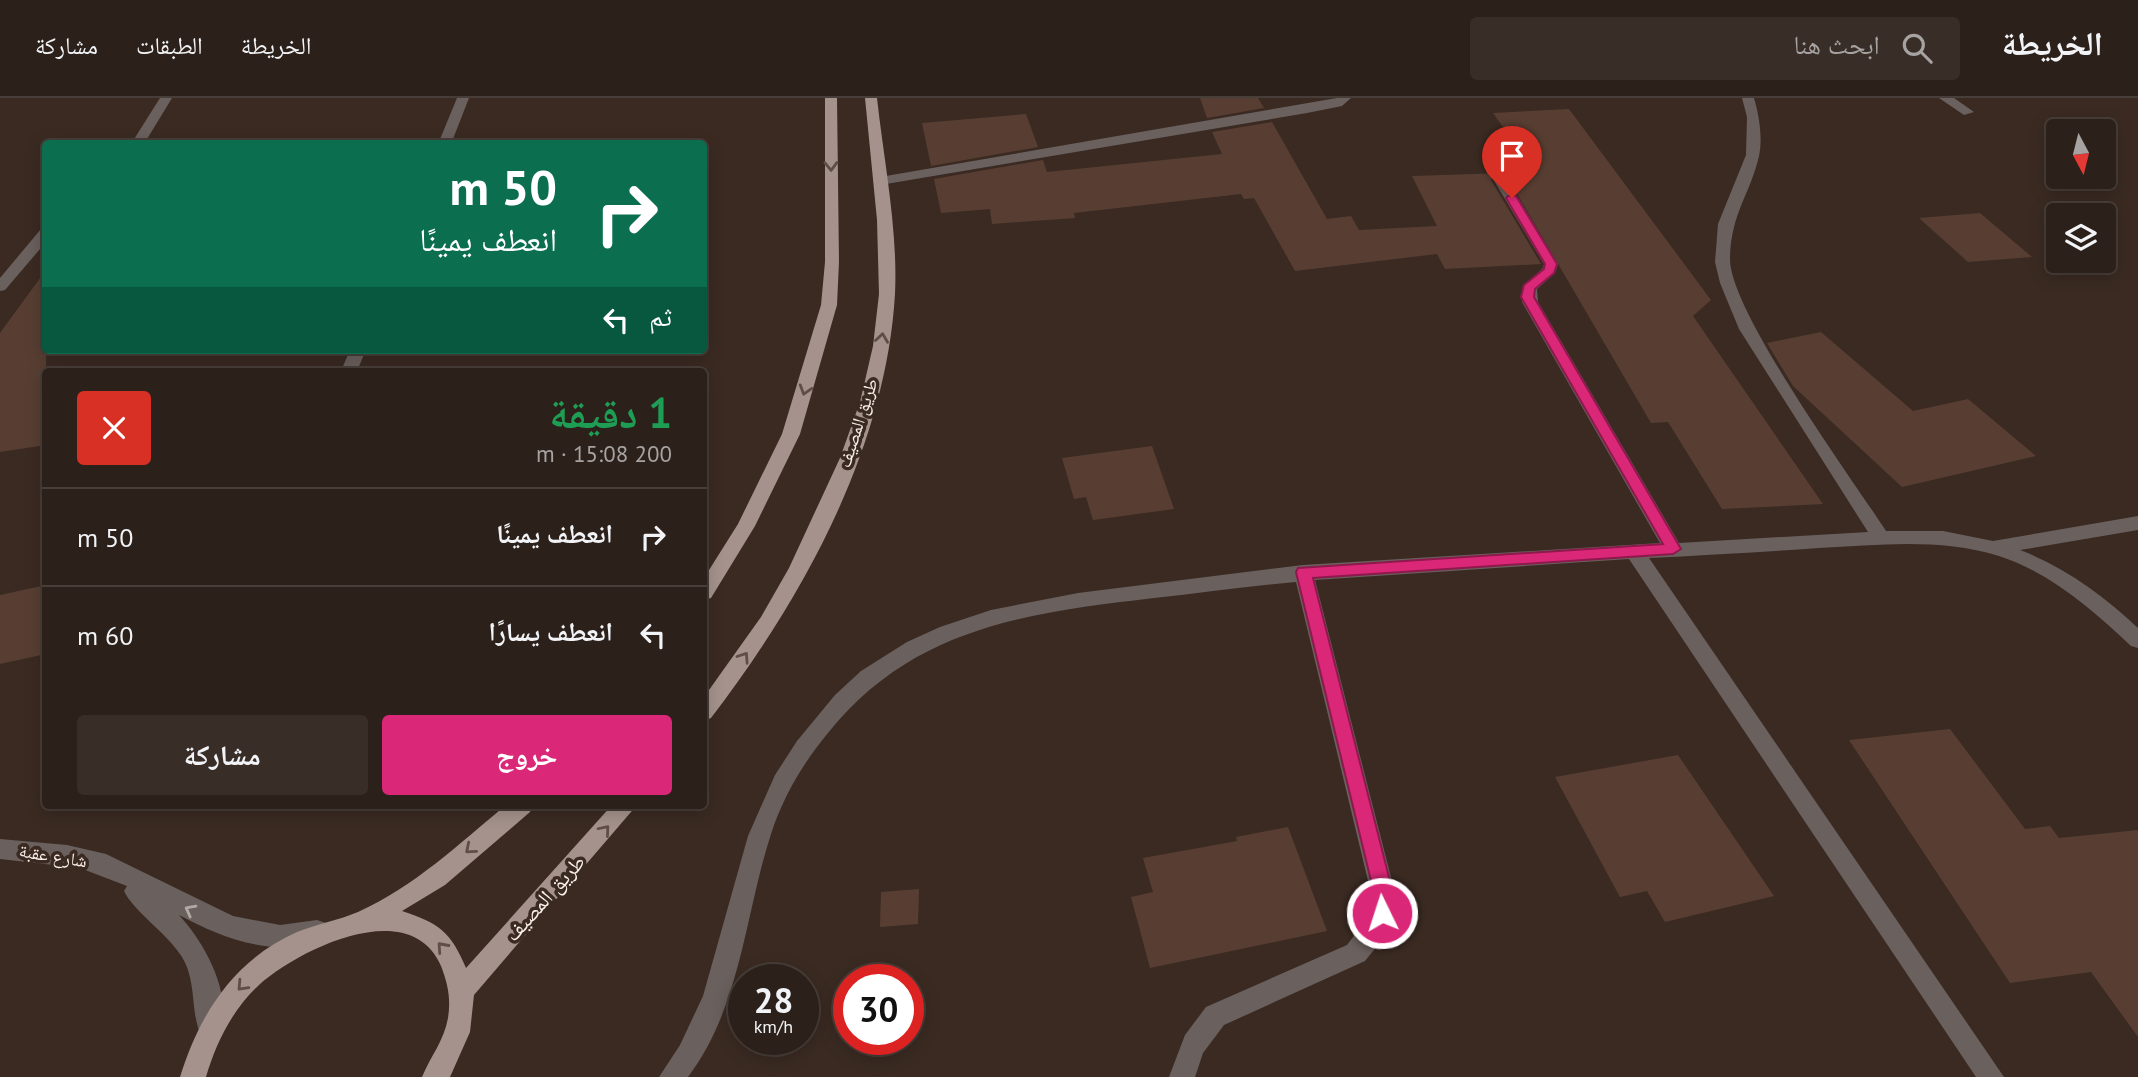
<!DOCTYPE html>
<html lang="ar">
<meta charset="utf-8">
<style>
:root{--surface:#2c201a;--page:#382d27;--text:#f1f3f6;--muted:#a6a3a2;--line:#483e39;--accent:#db2777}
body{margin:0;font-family:"PT Sans","Noto Naskh Arabic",sans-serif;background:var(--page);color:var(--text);direction:rtl;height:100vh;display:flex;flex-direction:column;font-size:26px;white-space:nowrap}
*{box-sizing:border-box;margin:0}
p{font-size:23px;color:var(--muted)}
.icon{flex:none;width:38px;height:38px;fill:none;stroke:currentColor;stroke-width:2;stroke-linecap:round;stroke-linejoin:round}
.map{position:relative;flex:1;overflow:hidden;direction:ltr}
.side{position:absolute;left:42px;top:270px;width:665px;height:441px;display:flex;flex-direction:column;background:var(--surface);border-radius:7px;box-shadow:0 4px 18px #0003,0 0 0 2px var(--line);direction:rtl}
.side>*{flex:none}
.top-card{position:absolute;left:42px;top:42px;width:665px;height:214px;border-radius:7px;box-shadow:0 4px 18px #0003,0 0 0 2px var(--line);direction:rtl;background:#0b6e4f;color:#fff;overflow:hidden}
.needle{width:46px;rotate:173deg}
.controls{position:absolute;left:2046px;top:21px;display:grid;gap:14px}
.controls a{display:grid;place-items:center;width:70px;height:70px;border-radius:7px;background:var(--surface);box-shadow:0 4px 18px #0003,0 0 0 2px var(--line);font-size:35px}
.speed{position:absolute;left:728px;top:866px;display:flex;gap:14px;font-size:35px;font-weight:700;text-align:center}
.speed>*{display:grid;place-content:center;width:91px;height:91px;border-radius:50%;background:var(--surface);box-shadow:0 4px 18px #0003,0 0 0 2px var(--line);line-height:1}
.speed small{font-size:18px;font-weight:400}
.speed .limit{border:10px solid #d22;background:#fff;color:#111}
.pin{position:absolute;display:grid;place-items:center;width:60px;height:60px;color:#fff;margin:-72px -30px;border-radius:50% 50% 50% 0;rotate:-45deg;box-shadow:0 0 7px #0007}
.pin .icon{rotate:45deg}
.me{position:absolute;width:77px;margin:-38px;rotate:356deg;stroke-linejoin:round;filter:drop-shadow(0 0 5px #0008)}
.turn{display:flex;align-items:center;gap:24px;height:147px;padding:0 35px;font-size:32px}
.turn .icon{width:91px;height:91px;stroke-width:2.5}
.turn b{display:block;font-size:49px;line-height:60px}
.then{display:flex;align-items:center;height:66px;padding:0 35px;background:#0003;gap:14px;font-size:26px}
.round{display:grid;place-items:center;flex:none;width:74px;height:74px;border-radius:7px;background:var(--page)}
.headline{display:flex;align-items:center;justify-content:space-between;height:119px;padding:0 35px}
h1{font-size:42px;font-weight:800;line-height:52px;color:#1e9e55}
.cta{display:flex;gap:14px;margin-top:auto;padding:14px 35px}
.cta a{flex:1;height:80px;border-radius:7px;background:var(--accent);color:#fff;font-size:28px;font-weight:800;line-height:80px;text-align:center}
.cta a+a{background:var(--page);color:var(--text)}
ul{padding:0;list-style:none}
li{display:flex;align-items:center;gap:21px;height:98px;padding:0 35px;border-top:2px solid var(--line)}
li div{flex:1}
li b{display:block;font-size:26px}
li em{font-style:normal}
header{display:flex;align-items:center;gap:42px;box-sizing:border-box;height:98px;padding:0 35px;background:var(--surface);border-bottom:2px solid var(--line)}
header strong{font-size:33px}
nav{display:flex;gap:38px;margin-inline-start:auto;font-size:24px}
.search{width:490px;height:63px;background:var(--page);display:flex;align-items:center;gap:18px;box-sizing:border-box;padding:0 24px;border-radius:7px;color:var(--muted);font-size:26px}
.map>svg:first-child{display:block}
</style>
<header>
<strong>الخريطة</strong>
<div class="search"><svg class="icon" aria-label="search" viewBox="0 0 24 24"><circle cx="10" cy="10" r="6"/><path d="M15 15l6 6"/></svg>ابحث هنا</div>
<nav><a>الخريطة</a><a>الطبقات</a><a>مشاركة</a></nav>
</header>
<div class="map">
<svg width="2138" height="979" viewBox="0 0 2138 979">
<rect width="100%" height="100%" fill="#3a2a22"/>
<g fill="#583e32">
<polygon points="1200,0 1258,0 1264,10 1207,20"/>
<polygon points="1569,11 1711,202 1693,218 1823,406 1722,411 1668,324 1651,325 1505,75 1495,75 1491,82 1541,166 1445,171 1437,156 1295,173 1254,100 1244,101 1241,96 1074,115 1075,120 992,126 990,111 941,115 934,81 1043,62 1047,74 1222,56 1212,34 1272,24 1327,121 1351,118 1359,132 1437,128 1412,78 1535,74 1493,15"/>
<polygon points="1026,16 1038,49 931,68 922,25"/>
<polygon points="1980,115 2032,159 1968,164 1919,120"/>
<polygon points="46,172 46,347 0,354 0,235"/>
<polygon points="1821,234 1913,313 1968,301 2036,358 1902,389 1793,288 1767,245"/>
<polygon points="1152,348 1174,411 1093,422 1086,399 1074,401 1062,360"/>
<polygon points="46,487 46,556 0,566 0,497"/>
<polygon points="1950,631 2025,731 2050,728 2059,740 2138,732 2138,939 2091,874 2010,885 1849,642"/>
<polygon points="1678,657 1774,798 1665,824 1647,793 1620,799 1555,679"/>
<polygon points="1288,729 1327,833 1150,870 1131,799 1153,794 1143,760 1237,743 1236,739"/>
<polygon points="919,791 918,826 880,829 881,794"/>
</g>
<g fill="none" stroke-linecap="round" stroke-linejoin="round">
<g fill="#6a605e" fill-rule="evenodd">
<polygon points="160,0 172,0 144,46 131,46"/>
<polygon points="457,0 469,0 451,46 438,46"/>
<polygon points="1337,0 1351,0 1342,8 1307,15 880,87 873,83 880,79"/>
<path d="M1742,0h12c5,17 9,40 5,58 -9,39 -28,57 -29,102 -2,51 123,222 156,273h57l50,10 145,-25v14l-118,20c46,18 83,45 118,78v20l-7,-2c-39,-37 -80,-73 -132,-90 -59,-18 -119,-11 -180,-8 -56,4 -113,7 -170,10l355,519h-28l-347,-518 -314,21 79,309 -5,35 -12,22 -12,15 -141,64 -21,28 -8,24h-26l16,-42 21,-28 141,-62 18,-24 5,-32 -74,-307c-47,4 -95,11 -142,16 -127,15 -241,29 -326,135 -25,30 -45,64 -57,101 -26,80 -30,173 -83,243h-29l21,-32 23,-49 45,-160 27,-61 22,-34 38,-46 26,-24 46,-29 33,-15 51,-17 87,-17 225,-28 357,-22 -138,-241v-14l21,-20 1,-4 -51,-85 2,-3h10l53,88 -3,9 -18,16 1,13 141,241 189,-11 -129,-203 -19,-46 -5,-21 3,-38 28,-69 1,-38z"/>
<polygon points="1939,0 1954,0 1974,14 1964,17"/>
<polygon points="46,130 46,144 5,192 0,193 0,180 41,131"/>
<polygon points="350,252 366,252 357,273 341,273"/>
<path d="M0,741l67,6 39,9 127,62 47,9 37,-5 9,3 3,8 -3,8c-50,20 -102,0 -147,-24 26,28 56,82 40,121l-9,4 -9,-4c-11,-26 -4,-54 -19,-79 -15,-24 -48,-45 -58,-66l3,-5 -47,-18 -80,-9z"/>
</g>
<g fill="#a5928d" fill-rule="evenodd">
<polygon points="825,0 837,0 839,164 837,207 800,336 755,428 711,500 704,502 704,480 738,426 782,336 821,207 825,164"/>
<path d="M865,0h12c7,64 21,131 18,196 -9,154 -92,304 -184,424l-7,3v-24l57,-80 28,-49 51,-110 20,-56 13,-56 6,-52 -2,-74z"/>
<path d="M506,707h27l-3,7 -85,73 -43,26c37,12 49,21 64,57l146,-163h25l-163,190 -4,37 -20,45h-28c8,-20 22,-36 26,-59 3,-19 0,-34 -7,-52 -31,-72 -143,-16 -182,19 -27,25 -43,58 -53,92h-26c20,-64 54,-117 117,-145 20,-8 42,-12 61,-20 56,-25 102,-69 148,-107z"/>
</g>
</g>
<defs><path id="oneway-chevron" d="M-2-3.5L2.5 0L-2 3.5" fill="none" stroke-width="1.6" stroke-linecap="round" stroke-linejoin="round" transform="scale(1.75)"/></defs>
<g stroke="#5f4e47">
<use href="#oneway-chevron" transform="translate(831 68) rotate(89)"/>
<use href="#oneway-chevron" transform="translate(882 240) rotate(-82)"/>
<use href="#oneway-chevron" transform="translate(805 292) rotate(107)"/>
<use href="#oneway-chevron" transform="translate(744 559) rotate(-56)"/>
<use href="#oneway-chevron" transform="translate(605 732) rotate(-50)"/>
<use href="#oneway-chevron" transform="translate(470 751) rotate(140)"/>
<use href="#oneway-chevron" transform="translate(442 849) rotate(-132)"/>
<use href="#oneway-chevron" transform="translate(242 888) rotate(133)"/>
</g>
<use stroke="#b2a8a4" href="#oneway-chevron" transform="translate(190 812) rotate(-152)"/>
<polygon fill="#db2777" stroke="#8e194d" stroke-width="2" points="1508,98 1516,98 1557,166 1554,175 1535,191 1534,199 1681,451 1673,456 1313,480 1392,791 1389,821 1382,824 1375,821 1373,791 1296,474 1298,470 1663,446 1521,199 1524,187 1544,171 1545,166 1506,100"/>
<g text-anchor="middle" stroke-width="7" stroke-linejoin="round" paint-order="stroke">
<g font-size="18" fill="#faefea" stroke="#3a2a22">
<text transform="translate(858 325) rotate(-72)" y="6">طريق المصيف</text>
<text transform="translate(53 758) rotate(9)" y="6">شارع عقبة</text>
</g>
<g font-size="21" fill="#faefea" stroke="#3a2a22">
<text transform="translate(545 800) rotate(-48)" y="7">طريق المصيف</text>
</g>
</g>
</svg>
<div class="controls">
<a><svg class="needle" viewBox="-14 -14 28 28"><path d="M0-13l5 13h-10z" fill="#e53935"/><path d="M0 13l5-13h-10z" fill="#a6a3a2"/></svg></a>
<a><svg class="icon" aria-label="layers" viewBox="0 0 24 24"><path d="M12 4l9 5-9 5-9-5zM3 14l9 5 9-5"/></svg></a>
</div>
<div class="speed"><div>28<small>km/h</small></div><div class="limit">30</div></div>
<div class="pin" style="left:1512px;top:100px;background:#d93025"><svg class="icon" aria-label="arrive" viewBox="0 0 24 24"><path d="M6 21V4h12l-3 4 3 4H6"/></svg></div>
<svg class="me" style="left:1382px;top:815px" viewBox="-20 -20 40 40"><circle r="17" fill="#db2777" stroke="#fff" stroke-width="3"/><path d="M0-11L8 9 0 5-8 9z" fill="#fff"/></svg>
<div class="top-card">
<div class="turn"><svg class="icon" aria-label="right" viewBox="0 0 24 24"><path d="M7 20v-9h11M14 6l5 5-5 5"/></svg><div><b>50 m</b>انعطف يمينًا</div></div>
<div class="then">ثم<svg class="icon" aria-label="left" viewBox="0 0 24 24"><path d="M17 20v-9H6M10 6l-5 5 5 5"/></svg></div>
</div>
<section class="side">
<div class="headline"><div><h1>1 دقيقة</h1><p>200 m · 15:08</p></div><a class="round" style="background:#d93025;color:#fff"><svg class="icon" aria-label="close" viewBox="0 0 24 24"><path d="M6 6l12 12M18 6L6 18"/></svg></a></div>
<ul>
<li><svg class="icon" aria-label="right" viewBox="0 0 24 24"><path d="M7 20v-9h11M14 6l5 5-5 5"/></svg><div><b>انعطف يمينًا</b></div><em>50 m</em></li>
<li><svg class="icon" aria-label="left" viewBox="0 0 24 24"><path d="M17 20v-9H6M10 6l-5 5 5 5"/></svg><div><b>انعطف يسارًا</b></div><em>60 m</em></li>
</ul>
<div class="cta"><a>خروج</a><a>مشاركة</a></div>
</section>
</div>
